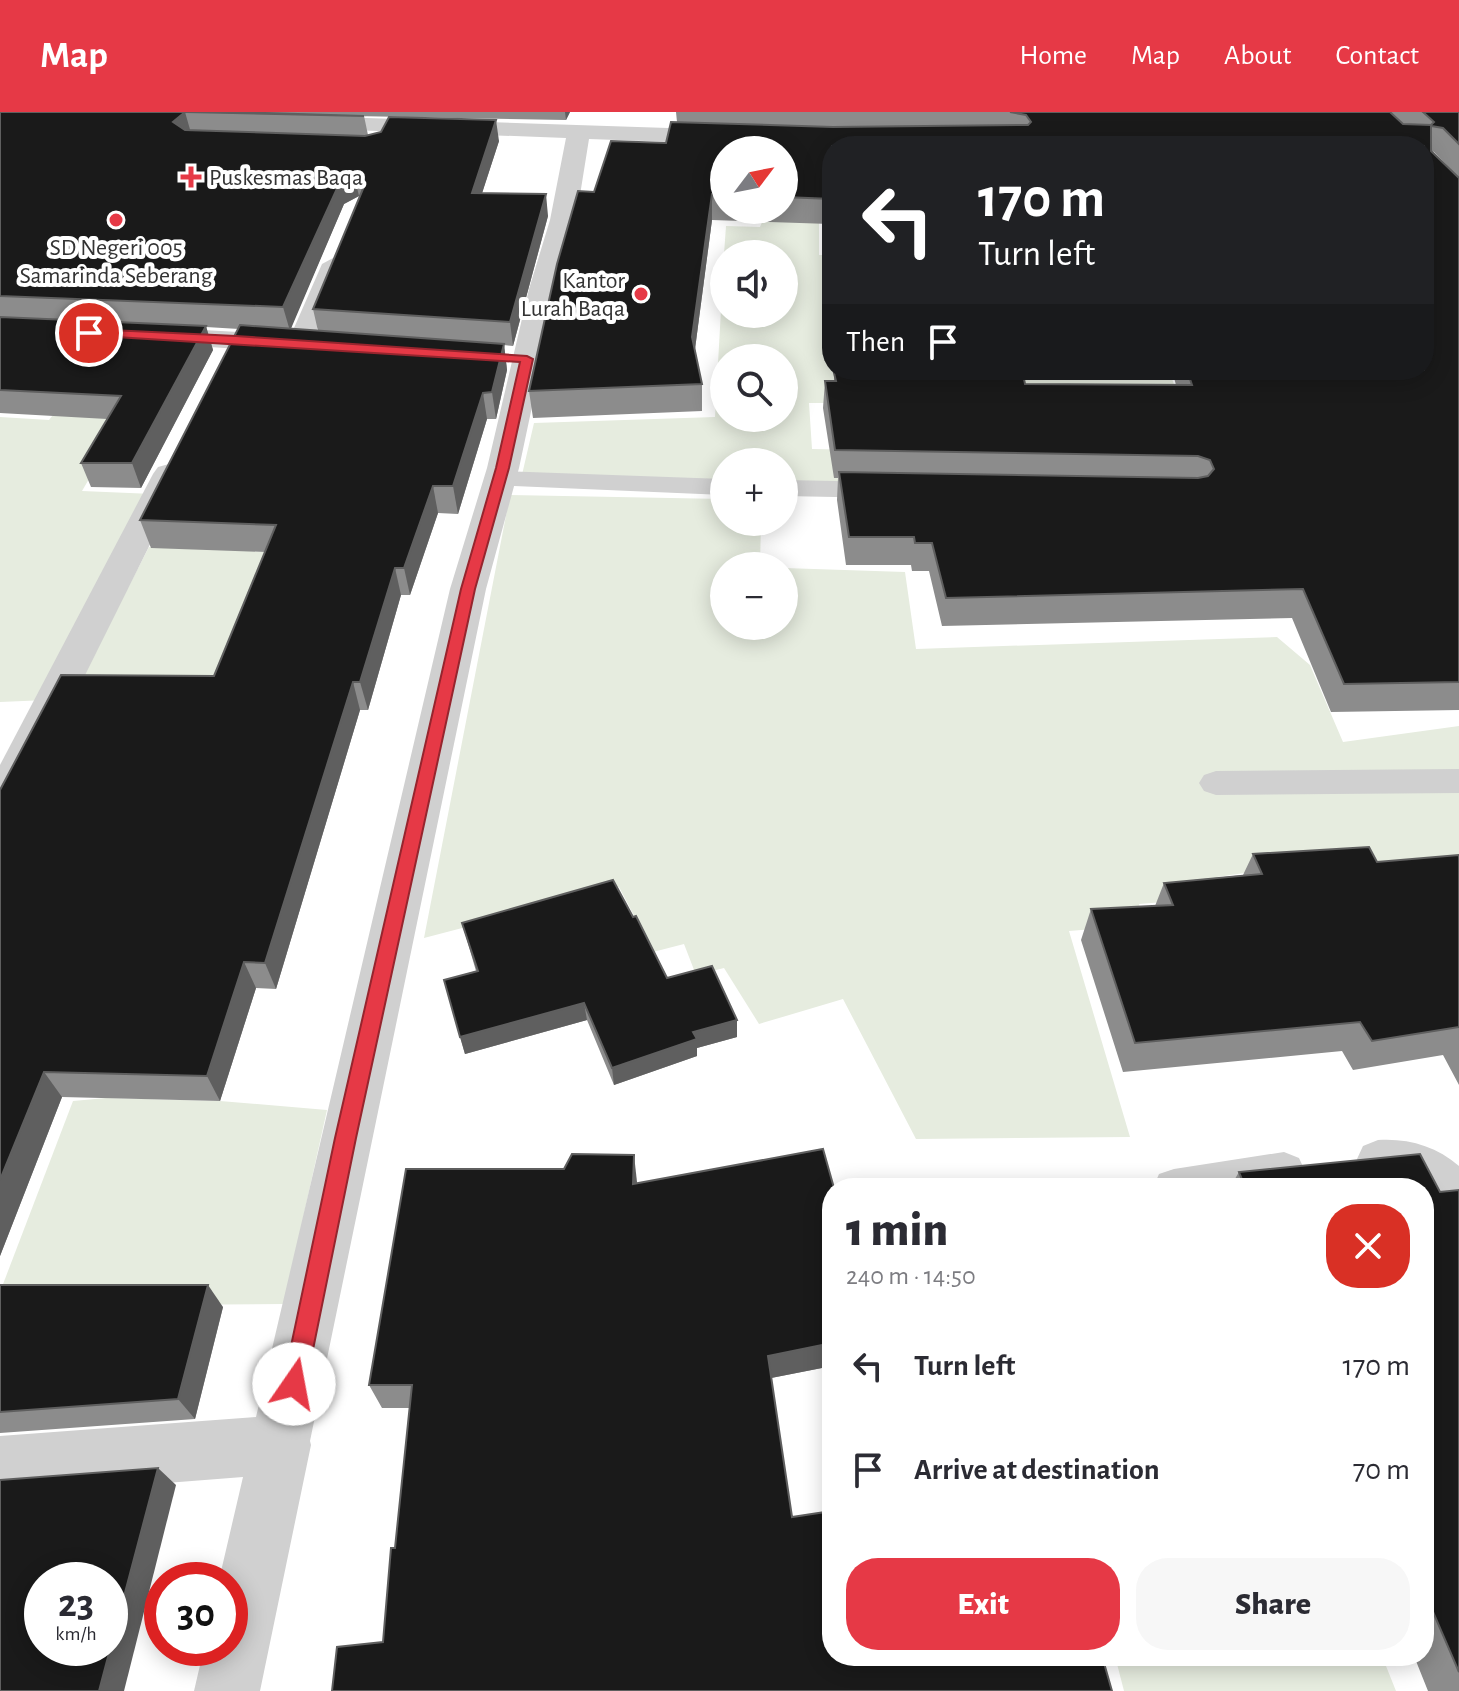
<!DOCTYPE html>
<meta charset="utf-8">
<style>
:root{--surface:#fff;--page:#f7f7f7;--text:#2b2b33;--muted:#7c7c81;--accent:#e63946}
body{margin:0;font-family:"Alegreya Sans",sans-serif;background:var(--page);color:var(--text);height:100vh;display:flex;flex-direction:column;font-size:30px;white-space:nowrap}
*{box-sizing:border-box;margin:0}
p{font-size:26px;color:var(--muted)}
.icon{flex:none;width:44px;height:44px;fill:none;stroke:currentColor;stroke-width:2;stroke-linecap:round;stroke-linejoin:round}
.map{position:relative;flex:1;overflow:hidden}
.side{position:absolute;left:822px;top:1066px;width:612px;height:488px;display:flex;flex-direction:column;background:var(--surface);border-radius:32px;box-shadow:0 4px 20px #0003}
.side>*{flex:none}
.banner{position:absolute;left:822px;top:24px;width:612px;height:244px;border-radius:32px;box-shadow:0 4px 20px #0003;background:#202124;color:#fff;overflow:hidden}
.needle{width:52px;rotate:58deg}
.fabs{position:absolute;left:710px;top:24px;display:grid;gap:16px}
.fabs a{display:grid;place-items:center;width:88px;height:88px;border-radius:50%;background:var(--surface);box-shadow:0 4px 20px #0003;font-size:40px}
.speed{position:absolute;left:24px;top:1450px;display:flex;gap:16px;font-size:40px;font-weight:700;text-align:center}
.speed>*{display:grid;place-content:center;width:104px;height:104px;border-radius:50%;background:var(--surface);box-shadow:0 4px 20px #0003;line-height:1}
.speed small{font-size:20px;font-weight:400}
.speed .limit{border:12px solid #d22;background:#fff;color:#111}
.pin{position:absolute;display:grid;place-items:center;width:68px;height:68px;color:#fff;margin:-34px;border:4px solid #fff;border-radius:50%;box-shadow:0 2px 8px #0007}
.me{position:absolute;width:88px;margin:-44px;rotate:12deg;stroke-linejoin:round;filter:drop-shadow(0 0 6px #0008)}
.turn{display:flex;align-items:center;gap:28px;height:168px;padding:0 24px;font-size:36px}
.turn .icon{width:104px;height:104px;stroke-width:2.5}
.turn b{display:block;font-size:56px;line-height:68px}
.then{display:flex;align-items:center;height:76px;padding:0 24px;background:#0003;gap:16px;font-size:30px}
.round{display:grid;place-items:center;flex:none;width:84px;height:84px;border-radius:32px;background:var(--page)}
.headline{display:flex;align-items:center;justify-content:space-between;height:136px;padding:0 24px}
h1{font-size:48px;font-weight:800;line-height:60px}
.cta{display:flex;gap:16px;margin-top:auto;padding:16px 24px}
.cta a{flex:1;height:92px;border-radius:32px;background:var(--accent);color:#fff;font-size:32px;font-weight:800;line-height:92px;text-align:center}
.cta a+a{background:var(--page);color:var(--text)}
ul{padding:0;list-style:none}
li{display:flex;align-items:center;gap:24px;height:104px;padding:0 24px}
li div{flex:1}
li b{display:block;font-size:30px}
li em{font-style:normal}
header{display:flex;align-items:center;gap:48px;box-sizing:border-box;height:112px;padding:0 40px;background:var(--accent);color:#fff}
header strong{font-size:38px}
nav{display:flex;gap:44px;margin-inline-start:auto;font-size:28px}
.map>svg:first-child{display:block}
</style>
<header>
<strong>Map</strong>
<nav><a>Home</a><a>Map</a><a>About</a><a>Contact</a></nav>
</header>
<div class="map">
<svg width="1459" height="1579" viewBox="0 0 1459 1579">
<rect width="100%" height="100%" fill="#fff"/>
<g fill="#e6ecdf" fill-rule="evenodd">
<path d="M819,91v52h13v115h337l11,32 -371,1 3,46 51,1 -11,35 -68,-1v-22h-60v21l-203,-4 13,-56 181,-6 9,-161v58h60v-60h-60l2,-28 34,1 7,-17zM724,246h60v60h-60z"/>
<polygon points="110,232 166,234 82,379 153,382 47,588 0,590 0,305 49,308"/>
<polygon points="510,383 724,387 724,410 761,410 760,454 724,454 724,514 784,514 784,456 905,460 916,537 1277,525 1310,553 1343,630 1459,614 1459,755 1292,754 1217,765 1226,785 1139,792 1143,813 1069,819 1130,1025 916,1027 843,887 759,912 724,856 696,863 684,832 653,840 619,775 424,826"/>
<polygon points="149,435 272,440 214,580 73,582"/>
<polygon points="106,986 220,989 327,998 284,1192 18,1194 0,1180 73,989"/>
<polygon points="1115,1544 1382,1544 1396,1579 1124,1579"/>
</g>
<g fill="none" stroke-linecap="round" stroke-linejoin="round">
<g fill="#d0d0d0" fill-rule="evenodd">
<polygon points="333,146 344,152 311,232 307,237 291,237 287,232 322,152"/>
<polygon points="498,359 724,367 724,383 489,373 485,367 489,361"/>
<polygon points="784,368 886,370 895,372 899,378 895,384 886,386 784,384"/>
<polygon points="1459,657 1459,681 1216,683 1204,679 1199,671 1204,663 1216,659"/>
<path d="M1378,1028c30,-2 58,6 81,26v48c-20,-7 -28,-24 -46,-34 -15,-7 -34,-2 -50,-8l-6,-13 6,-13z"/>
<polygon points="1284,1040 1299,1046 1305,1059 1299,1072 1289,1076 1153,1076 1159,1062 1174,1057"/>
</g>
<g fill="#d0d0d0" fill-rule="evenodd">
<polygon points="306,4 729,18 737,20 740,25 737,30 729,32 589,27 576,108 557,177 519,356 486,477 310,1329 311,1333 260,1579 194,1579 204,1536 230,1536 230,1468 219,1468 243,1365 0,1384 0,1324 256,1305 450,477 487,356 529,177 550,108 566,26 298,16 295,11 298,6"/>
<polygon points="150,215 293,223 303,226 307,232 303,238 293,241 140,230 136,224 140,218"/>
<polygon points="169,352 180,355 185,362 21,692 15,703 0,707 0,653 153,362 158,355"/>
</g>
</g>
<g fill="#8c8c8c" fill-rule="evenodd">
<path d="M0,0h570l-4,8 -212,-4h10l4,19 131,6 -17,52 66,23 -35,130 -9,-1 3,25 -11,49h-9l-29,95 -20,-1 -28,82h-9l-33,115h-8l-84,279 -20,-1 -36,113 -158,-4 -62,159v-466l214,-114 51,-124 -114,-4 -11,-28 99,-191 -33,-2 7,23 -72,138 -50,-1 -10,-24 26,-44 -107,-6zM359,84l1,2 -47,111 5,22 -28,-2 54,-125z"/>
<path d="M676,0h783v66l-25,-26 -2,-1 27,27v532l-128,2 -39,-94 -350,8 -13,-55h-17l-1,-6h-65l-9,-65 1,-22h-4l-11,-70 2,-27h9v-8l191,11 151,1 -4,-15h252v-224h-592v100h-2v-22l-118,-4 -17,129 7,35v27l-169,7 -4,-27 65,-199 72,-49 11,-21zM724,38h60v60h-60z"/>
<polygon points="1253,742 1377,750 1459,743 1459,973 1443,943 1353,958 1342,939 1123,960 1081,828 1091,797 1155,794 1164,771 1243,763"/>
<polygon points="633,805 667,866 737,925 697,936 697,944 614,973 587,908 465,942 444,868 476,859 462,811"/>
<polygon points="1420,1042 1440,1080 1459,1078 1459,1579 1428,1579 1414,1544 1424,1544 1424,1076 1191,1076 1232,1072 1239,1060"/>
<polygon points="832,1076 832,1254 771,1266 383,1530 395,1436 410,1296 382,1296 369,1273"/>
<polygon points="0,1173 223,1195 195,1307 0,1321"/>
</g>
<g fill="#5f5f5f">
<polygon points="185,0 191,21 173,10"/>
<polygon points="565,0 570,0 566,8"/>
<polygon points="496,8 499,29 475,103 472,81"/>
<polygon points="354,63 359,84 344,92 290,219 283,195 340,70"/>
<polygon points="546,82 548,104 513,234 510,210"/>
<polygon points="712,82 712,108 693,252 692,225"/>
<polygon points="206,214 213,238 141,376 132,351"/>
<polygon points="504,232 507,258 496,307 492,280"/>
<polygon points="483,281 487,307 458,402 453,374"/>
<polygon points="433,374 438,401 410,483 404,456"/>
<polygon points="395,456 401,483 368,598 360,570"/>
<polygon points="353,570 360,598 276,877 265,851"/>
<polygon points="244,850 256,876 220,989 207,964"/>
<polygon points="584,891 587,908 465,942 460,925"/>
<polygon points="737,908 737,925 697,936 697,944 614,973 612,956 693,920"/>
<polygon points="44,960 62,985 0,1144 0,1068"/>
<polygon points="634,1043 637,1070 636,1099 633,1072"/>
<polygon points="208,1173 223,1195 195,1307 178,1287"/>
<polygon points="832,1231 832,1254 766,1267 768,1244"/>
<polygon points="158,1356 176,1373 124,1579 99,1579"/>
</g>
<g fill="#1a1a1a" stroke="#5f5f5f" stroke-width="2" fill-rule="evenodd">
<polygon points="0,0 185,0 173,10 185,18 365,24 381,20 389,5 496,8 472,81 546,82 510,210 313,197 365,72 354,63 340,70 283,195 0,184"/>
<polygon points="185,0 232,0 364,4"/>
<polygon points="1010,0 1390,0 1403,12 1431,13 1434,10 1423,0 1459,0 1459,32 1443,16 1431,14 1431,39 1459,66 1459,570 1344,572 1303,477 946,486 932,431 915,431 914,425 849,425 839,360 1198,366 1208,364 1214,357 1210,348 1198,344 835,338 825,269 836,269 834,261 1024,267 1025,272 1192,273 1187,258 1424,258 1424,34 832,34 832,108 832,87 784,85 784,38 724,38 724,83 712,82 692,225 702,272 529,279 557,152 578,79 594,80 611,29 666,31 671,10 833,15 1028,13 1031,10 1026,3"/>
<polygon points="0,205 206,214 132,351 81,351 121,284 0,278"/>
<polygon points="240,213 504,232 492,280 483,281 453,374 433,374 404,456 395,456 360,570 353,570 265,851 244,850 207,964 44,960 0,1068 0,678 61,563 214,564 276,413 140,408"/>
<polygon points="1369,735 1377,750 1459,743 1459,915 1372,929 1360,910 1135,931 1091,797 1173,793 1164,771 1262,762 1253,742"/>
<polygon points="613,768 633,805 636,804 667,866 712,854 737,908 693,920 697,927 612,956 584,891 460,925 444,868 478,859 462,811"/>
<polygon points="823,1037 834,1076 832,1076 832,1231 768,1244 792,1405 832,1399 832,1544 1102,1544 1112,1579 332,1579 337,1535 383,1530 391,1436 395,1436 412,1273 369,1273 406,1057 564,1057 572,1042 634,1043 633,1072"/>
<polygon points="1420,1042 1440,1080 1459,1078 1459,1560 1424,1479 1424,1076 1191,1076 1243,1070 1239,1060"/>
<polygon points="0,1173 208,1173 178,1287 0,1300"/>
<path d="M158,1356l-59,223h-99v-211zM42,1468h68v68h-68z"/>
</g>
<polygon fill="#e63946" stroke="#96252e" stroke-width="2" points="89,217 236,224 527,244 533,247 509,356 475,477 356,1026 306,1272 303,1280 294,1284 286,1280 283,1272 335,1026 461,477 496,356 520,250 84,223 84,219"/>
<g fill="#e63946" stroke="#fff" stroke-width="3">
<path d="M187 53h8v8h8v8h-8v8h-8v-8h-8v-8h8z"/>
<circle cx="116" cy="108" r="8"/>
<circle cx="641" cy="182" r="8"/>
</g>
<g text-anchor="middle" stroke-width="8" stroke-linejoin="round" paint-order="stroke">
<g font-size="24" fill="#333" stroke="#fff" text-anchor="start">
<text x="209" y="73">Puskesmas Baqa</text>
<text x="116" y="143" text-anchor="middle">SD Negeri 005<tspan x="116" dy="28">Samarinda Seberang</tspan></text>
<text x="625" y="176" text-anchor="end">Kantor<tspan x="625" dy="28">Lurah Baqa</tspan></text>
</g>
</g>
</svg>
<div class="fabs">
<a><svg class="needle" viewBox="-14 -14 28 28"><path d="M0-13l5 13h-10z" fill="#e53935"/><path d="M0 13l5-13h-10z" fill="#7c7c81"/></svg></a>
<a><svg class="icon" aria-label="sound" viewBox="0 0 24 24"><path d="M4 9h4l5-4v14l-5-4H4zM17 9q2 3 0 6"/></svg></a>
<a><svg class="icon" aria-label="search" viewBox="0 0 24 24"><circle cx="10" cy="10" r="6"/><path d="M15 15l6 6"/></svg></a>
<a>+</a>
<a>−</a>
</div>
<div class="speed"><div>23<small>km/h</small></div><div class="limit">30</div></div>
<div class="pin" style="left:89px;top:221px;background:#d93025"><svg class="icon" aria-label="arrive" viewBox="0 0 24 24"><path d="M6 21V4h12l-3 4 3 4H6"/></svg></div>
<svg class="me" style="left:294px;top:1272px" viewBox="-20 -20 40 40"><circle r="19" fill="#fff"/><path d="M0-13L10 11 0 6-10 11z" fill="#e63946"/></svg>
<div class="banner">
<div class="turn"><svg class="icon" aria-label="left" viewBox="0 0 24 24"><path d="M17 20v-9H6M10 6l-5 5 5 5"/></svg><div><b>170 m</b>Turn left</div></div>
<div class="then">Then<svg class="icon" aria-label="arrive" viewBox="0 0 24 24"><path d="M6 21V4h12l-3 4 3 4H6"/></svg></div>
</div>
<section class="side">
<div class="headline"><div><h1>1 min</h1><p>240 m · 14:50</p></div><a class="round" style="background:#d93025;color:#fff"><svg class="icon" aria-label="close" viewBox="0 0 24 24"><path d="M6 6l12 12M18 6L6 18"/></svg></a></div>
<ul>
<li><svg class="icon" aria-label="left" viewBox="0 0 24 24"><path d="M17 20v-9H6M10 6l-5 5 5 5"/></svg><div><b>Turn left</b></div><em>170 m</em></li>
<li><svg class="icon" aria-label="arrive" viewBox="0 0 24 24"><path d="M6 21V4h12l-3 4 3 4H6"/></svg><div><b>Arrive at destination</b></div><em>70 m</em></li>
</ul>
<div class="cta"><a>Exit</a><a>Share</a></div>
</section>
</div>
